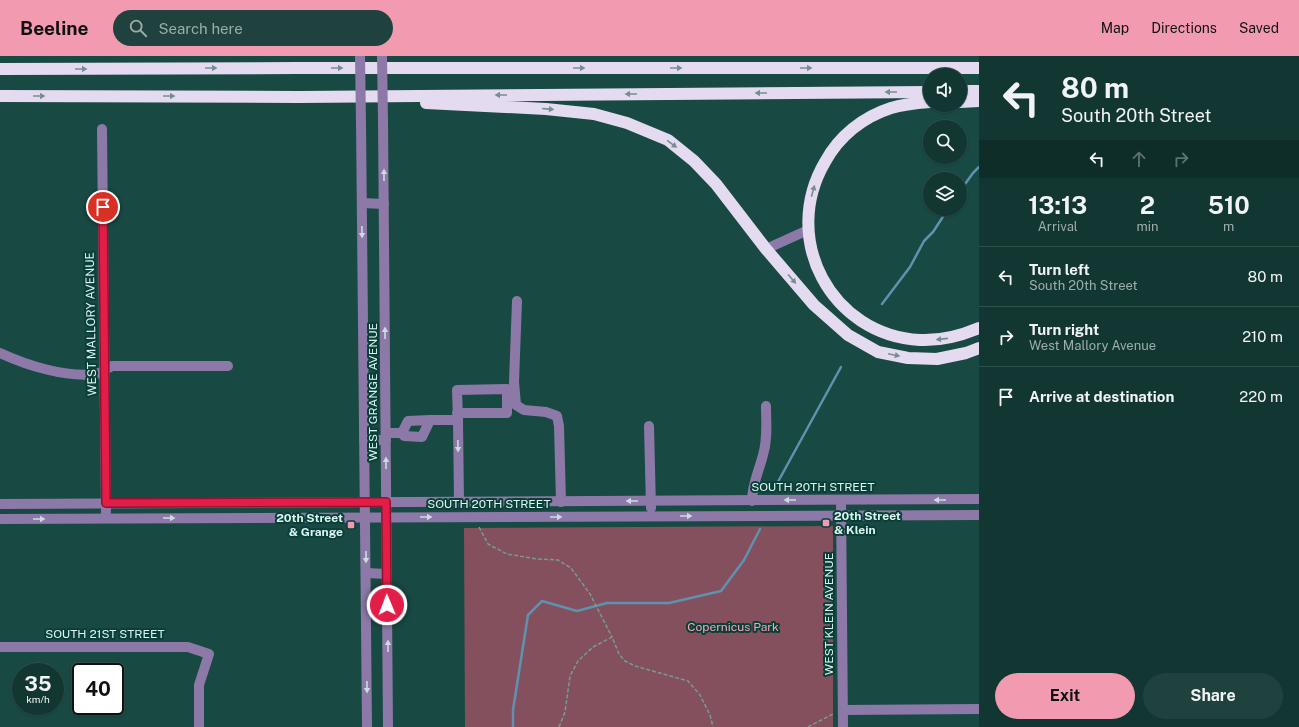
<!DOCTYPE html>
<style>
:root{--surface:#123732;--page:#1f423e;--text:#f1f3f6;--muted:#9cacac;--line:#31514d;--accent:#f29ab0}
body{margin:0;font-family:"Public Sans",sans-serif;background:var(--page);color:var(--text);height:100vh;display:flex;flex-direction:column;font-size:15px;white-space:nowrap}
*{box-sizing:border-box;margin:0}
p{font-size:13px;color:var(--muted)}
.icon{flex:none;width:22px;height:22px;fill:none;stroke:currentColor;stroke-width:2;stroke-linecap:round;stroke-linejoin:round}
.map{position:relative;flex:1;overflow:hidden}
.sheet{display:flex;flex-direction:column;background:var(--surface);width:320px}
.sheet>*{flex:none}
.top-card{background:#123732;color:var(--text);overflow:hidden}
.fabs{position:absolute;left:923px;top:12px;display:grid;gap:8px}
.fabs a{display:grid;place-items:center;width:44px;height:44px;border-radius:50%;background:var(--surface);box-shadow:0 1px 3px #0004,0 0 0 1px var(--line);font-size:20px}
.speed{position:absolute;left:12px;top:607px;display:flex;gap:8px;font-size:20px;font-weight:700;text-align:center}
.speed>*{display:grid;place-content:center;width:52px;height:52px;border-radius:50%;background:var(--surface);box-shadow:0 1px 3px #0004,0 0 0 1px var(--line);line-height:1}
.speed small{font-size:10px;font-weight:400}
.speed .limit{border:2px solid #111;border-radius:6px;background:#fff;color:#111}
.pin{position:absolute;display:grid;place-items:center;width:34px;height:34px;color:#fff;margin:-17px;border:2px solid #fff;border-radius:50%;box-shadow:0 1px 4px #0007}
.me{position:absolute;width:44px;margin:-22px;rotate:359deg;stroke-linejoin:round;filter:drop-shadow(0 0 3px #0008)}
.turn{display:flex;align-items:center;gap:14px;height:84px;padding:0 16px;font-size:18px}
.turn .icon{width:52px;height:52px;stroke-width:2.5}
.turn b{display:block;font-size:28px;line-height:34px}
.lanes{display:flex;align-items:center;height:38px;padding:0 16px;background:#0003;justify-content:center;gap:20px;direction:ltr}
.lanes .off{opacity:.35}
.eta{display:flex;justify-content:space-evenly;align-items:center;height:68px;text-align:center}
.eta b{font-size:24px;font-weight:700;line-height:28px}
.cta{display:flex;gap:8px;margin-top:auto;padding:8px 16px}
.cta a{flex:1;height:46px;border-radius:24px;background:var(--accent);color:#111;font-size:16px;font-weight:700;line-height:46px;text-align:center}
.cta a+a{background:var(--page);color:var(--text)}
ul{padding:0;list-style:none}
li{display:flex;align-items:center;gap:12px;height:60px;padding:0 16px;border-top:1px solid var(--line)}
li div{flex:1}
li b{display:block;font-size:15px}
li em{font-style:normal}
header{display:flex;align-items:center;gap:24px;box-sizing:border-box;height:56px;padding:0 20px;background:var(--accent);color:#111}
header strong{font-size:19px}
nav{display:flex;gap:22px;margin-inline-start:auto;font-size:14px}
.search{width:280px;height:36px;background:var(--page);display:flex;align-items:center;gap:10px;box-sizing:border-box;padding:0 14px;border-radius:22px;color:var(--muted);font-size:15px}
main{display:flex;flex:1;min-height:0}
.map>svg:first-child{display:block}
</style>
<header>
<strong>Beeline</strong>
<div class="search"><svg class="icon" aria-label="search" viewBox="0 0 24 24"><circle cx="10" cy="10" r="6"/><path d="M15 15l6 6"/></svg>Search here</div>
<nav><a>Map</a><a>Directions</a><a>Saved</a></nav>
</header>
<main>
<div class="map">
<svg width="979" height="671" viewBox="0 0 979 671">
<rect width="100%" height="100%" fill="#184943"/>
<polygon fill="#84505d" points="833,470 833,671 465,671 464,472"/>
<g fill="none" stroke-linecap="round" stroke-linejoin="round">
<g stroke="#5e92b0" stroke-width="2.5">
<polyline points="960,135 973,117 979,111"/>
<polyline points="882,248 910,211 924,185 933,176 948,153"/>
<polyline points="774,433 841,311"/>
<polyline points="513,671 513,654 528,559 542,545 577,555 607,547 669,547 721,535 744,504 760,473"/>
</g>
<g stroke="#759b96" stroke-width="1.5" stroke-dasharray="4 2" stroke-linecap="butt">
<polyline points="479,471 488,488 507,498 537,503 558,504 571,512 590,538 612,581"/>
<polyline points="559,671 565,656 570,620 578,605 593,591 612,581 619,598 625,605 635,610 688,625 700,639 710,659 713,671"/>
<polyline points="808,671 833,658"/>
</g>
<g stroke="#8c79a7" stroke-width="10">
<polyline points="383,64 388,671"/>
<polyline points="361,67 367,671"/>
<polyline points="102,73 106,462"/>
<polyline points="362,147 384,148"/>
<polyline points="766,193 808,174"/>
<polyline points="517,245 514,326 516,349 524,354 546,356 557,360 559,370 561,446"/>
<path d="M0,297c26,12 66,25 96,21 5,-1 11,-5 16,-8h116"/>
<polyline points="457,357 507,357 507,333 457,334 458,364"/>
<polyline points="649,370 651,452"/>
<polyline points="386,377 402,377 404,380 422,381 430,364 458,364 459,446"/>
<polyline points="402,377 408,365 430,364"/>
<polyline points="364,384 386,384"/>
<polyline points="841,444 843,671"/>
<path d="M752,445c0,-17 7,-30 11,-46 5,-16 3,-33 3,-49"/>
<polyline points="0,448 979,443"/>
<polyline points="0,463 979,459"/>
<polyline points="366,517 387,518"/>
<polyline points="0,591 188,591 209,598 199,629 199,671"/>
<polyline points="843,654 979,653"/>
</g>
<g stroke="#e4dbf1" stroke-width="12">
<polyline points="0,13 298,12 979,12"/>
<polyline points="960,35 979,35"/>
<polyline points="0,40 299,41 930,36"/>
<path d="M930,46c-13,1 -26,2 -39,6 -28,9 -52,28 -66,54 -45,77 6,173 95,178 21,1 40,-4 59,-12"/>
<polyline points="960,46 979,45"/>
<polyline points="426,47 546,53 594,58 627,67 668,84 694,105 716,128 766,193 814,249 848,279 878,296 908,302 937,303 966,297 979,292"/>
</g>
<g stroke="#8c79a7" stroke-width="10">
<polyline points="360,0 361,67"/>
<polyline points="382,0 383,64"/>
</g>
</g>
<defs><path id="oneway-solid" d="M-6-.8H1V-3.2L6.5 0L1 3.2V.8H-6Z"/></defs>
<g fill="#778d94">
<use href="#oneway-solid" transform="translate(211 12)"/>
<use href="#oneway-solid" transform="translate(337 12)"/>
<use href="#oneway-solid" transform="translate(579 12)"/>
<use href="#oneway-solid" transform="translate(676 12)"/>
<use href="#oneway-solid" transform="translate(806 12)"/>
<use href="#oneway-solid" transform="translate(81 13)"/>
<use href="#oneway-solid" transform="translate(891 36) rotate(180)"/>
<use href="#oneway-solid" transform="translate(761 37) rotate(180)"/>
<use href="#oneway-solid" transform="translate(631 38) rotate(180)"/>
<use href="#oneway-solid" transform="translate(501 39) rotate(180)"/>
<use href="#oneway-solid" transform="translate(39 40)"/>
<use href="#oneway-solid" transform="translate(169 40)"/>
<use href="#oneway-solid" transform="translate(548 53) rotate(5)"/>
<use href="#oneway-solid" transform="translate(672 88) rotate(36)"/>
<use href="#oneway-solid" transform="translate(813 135) rotate(-75)"/>
<use href="#oneway-solid" transform="translate(792 223) rotate(49)"/>
<use href="#oneway-solid" transform="translate(942 283) rotate(174)"/>
<use href="#oneway-solid" transform="translate(894 299) rotate(12)"/>
</g>
<g fill="#cbdbe1">
<use href="#oneway-solid" transform="translate(384 119) rotate(-90)"/>
<use href="#oneway-solid" transform="translate(362 176) rotate(89)"/>
<use href="#oneway-solid" transform="translate(385 277) rotate(-90)"/>
<use href="#oneway-solid" transform="translate(458 390) rotate(89)"/>
<use href="#oneway-solid" transform="translate(386 407) rotate(-90)"/>
<use href="#oneway-solid" transform="translate(790 444) rotate(180)"/>
<use href="#oneway-solid" transform="translate(940 444) rotate(180)"/>
<use href="#oneway-solid" transform="translate(632 445) rotate(180)"/>
<use href="#oneway-solid" transform="translate(686 460)"/>
<use href="#oneway-solid" transform="translate(426 461)"/>
<use href="#oneway-solid" transform="translate(556 461)"/>
<use href="#oneway-solid" transform="translate(169 462)"/>
<use href="#oneway-solid" transform="translate(39 463)"/>
<use href="#oneway-solid" transform="translate(366 501) rotate(90)"/>
<use href="#oneway-solid" transform="translate(388 590) rotate(-90)"/>
<use href="#oneway-solid" transform="translate(367 631) rotate(89)"/>
</g>
<g fill="none" stroke-linecap="round" stroke-linejoin="round">
<g stroke="#92132f" stroke-width="10">
<polyline id="route" points="103,151 106,447 386,446 387,549"/>
</g>
<use href="#route" stroke="#e11d48" stroke-width="7"/>
</g>
<g fill="#f29ab0" stroke="#0a3f38" stroke-width="1.5">
<rect x="822" y="463" width="8" height="8" rx="2"/>
<rect x="347" y="465" width="8" height="8" rx="2"/>
</g>
<g text-anchor="middle" stroke-width="4" stroke-linejoin="round" paint-order="stroke">
<g font-size="12" fill="#dbf4f0" stroke="#0a3f38">
<text transform="translate(91 268) rotate(-91)" y="4">WEST MALLORY AVENUE</text>
<text transform="translate(373 336) rotate(-90)" y="4">WEST GRANGE AVENUE</text>
<text x="813" y="435">SOUTH 20TH STREET</text>
<text x="489" y="452">SOUTH 20TH STREET</text>
<text transform="translate(829 558) rotate(-90)" y="4">WEST KLEIN AVENUE</text>
<text x="105" y="582">SOUTH 21ST STREET</text>
</g>
<g font-size="12" font-weight="bold" fill="#dbf4f0" stroke="#0a3f38" text-anchor="start">
<text x="834" y="464">20th Street<tspan x="834" dy="14">&amp; Klein</tspan></text>
<text x="343" y="466" text-anchor="end">20th Street<tspan x="343" dy="14">&amp; Grange</tspan></text>
</g>
<g font-size="12" fill="#f9a5ba" stroke="#0a3f38">
<text x="733" y="575">Copernicus Park</text>
</g>
</g>
</svg>
<div class="fabs">
<a><svg class="icon" aria-label="sound" viewBox="0 0 24 24"><path d="M4 9h4l5-4v14l-5-4H4zM17 9q2 3 0 6"/></svg></a>
<a><svg class="icon" aria-label="search" viewBox="0 0 24 24"><circle cx="10" cy="10" r="6"/><path d="M15 15l6 6"/></svg></a>
<a><svg class="icon" aria-label="layers" viewBox="0 0 24 24"><path d="M12 4l9 5-9 5-9-5zM3 14l9 5 9-5"/></svg></a>
</div>
<div class="speed"><div>35<small>km/h</small></div><div class="limit">40</div></div>
<div class="pin" style="left:103px;top:151px;background:#d93025"><svg class="icon" aria-label="arrive" viewBox="0 0 24 24"><path d="M6 21V4h12l-3 4 3 4H6"/></svg></div>
<svg class="me" style="left:387px;top:549px" viewBox="-20 -20 40 40"><circle r="17" fill="#e11d48" stroke="#fff" stroke-width="3"/><path d="M0-11L8 9 0 5-8 9z" fill="#fff"/></svg>
</div>
<section class="sheet">
<div class="top-card">
<div class="turn"><svg class="icon" aria-label="left" viewBox="0 0 24 24"><path d="M17 20v-9H6M10 6l-5 5 5 5"/></svg><div><b>80 m</b>South 20th Street</div></div>
<div class="lanes"><svg class="icon" aria-label="left" viewBox="0 0 24 24"><path d="M17 20v-9H6M10 6l-5 5 5 5"/></svg><svg class="icon off" aria-label="ahead" viewBox="0 0 24 24"><path d="M12 20V5M6 11l6-6 6 6"/></svg><svg class="icon off" aria-label="right" viewBox="0 0 24 24"><path d="M7 20v-9h11M14 6l5 5-5 5"/></svg></div>
</div>
<div class="eta">
<div><b>13:13</b><p>Arrival</p></div>
<div><b>2</b><p>min</p></div>
<div><b>510</b><p>m</p></div>
</div>
<ul>
<li><svg class="icon" aria-label="left" viewBox="0 0 24 24"><path d="M17 20v-9H6M10 6l-5 5 5 5"/></svg><div><b>Turn left</b><p>South 20th Street</p></div><em>80 m</em></li>
<li><svg class="icon" aria-label="right" viewBox="0 0 24 24"><path d="M7 20v-9h11M14 6l5 5-5 5"/></svg><div><b>Turn right</b><p>West Mallory Avenue</p></div><em>210 m</em></li>
<li><svg class="icon" aria-label="arrive" viewBox="0 0 24 24"><path d="M6 21V4h12l-3 4 3 4H6"/></svg><div><b>Arrive at destination</b></div><em>220 m</em></li>
</ul>
<div class="cta"><a>Exit</a><a>Share</a></div>
</section>
</main>
